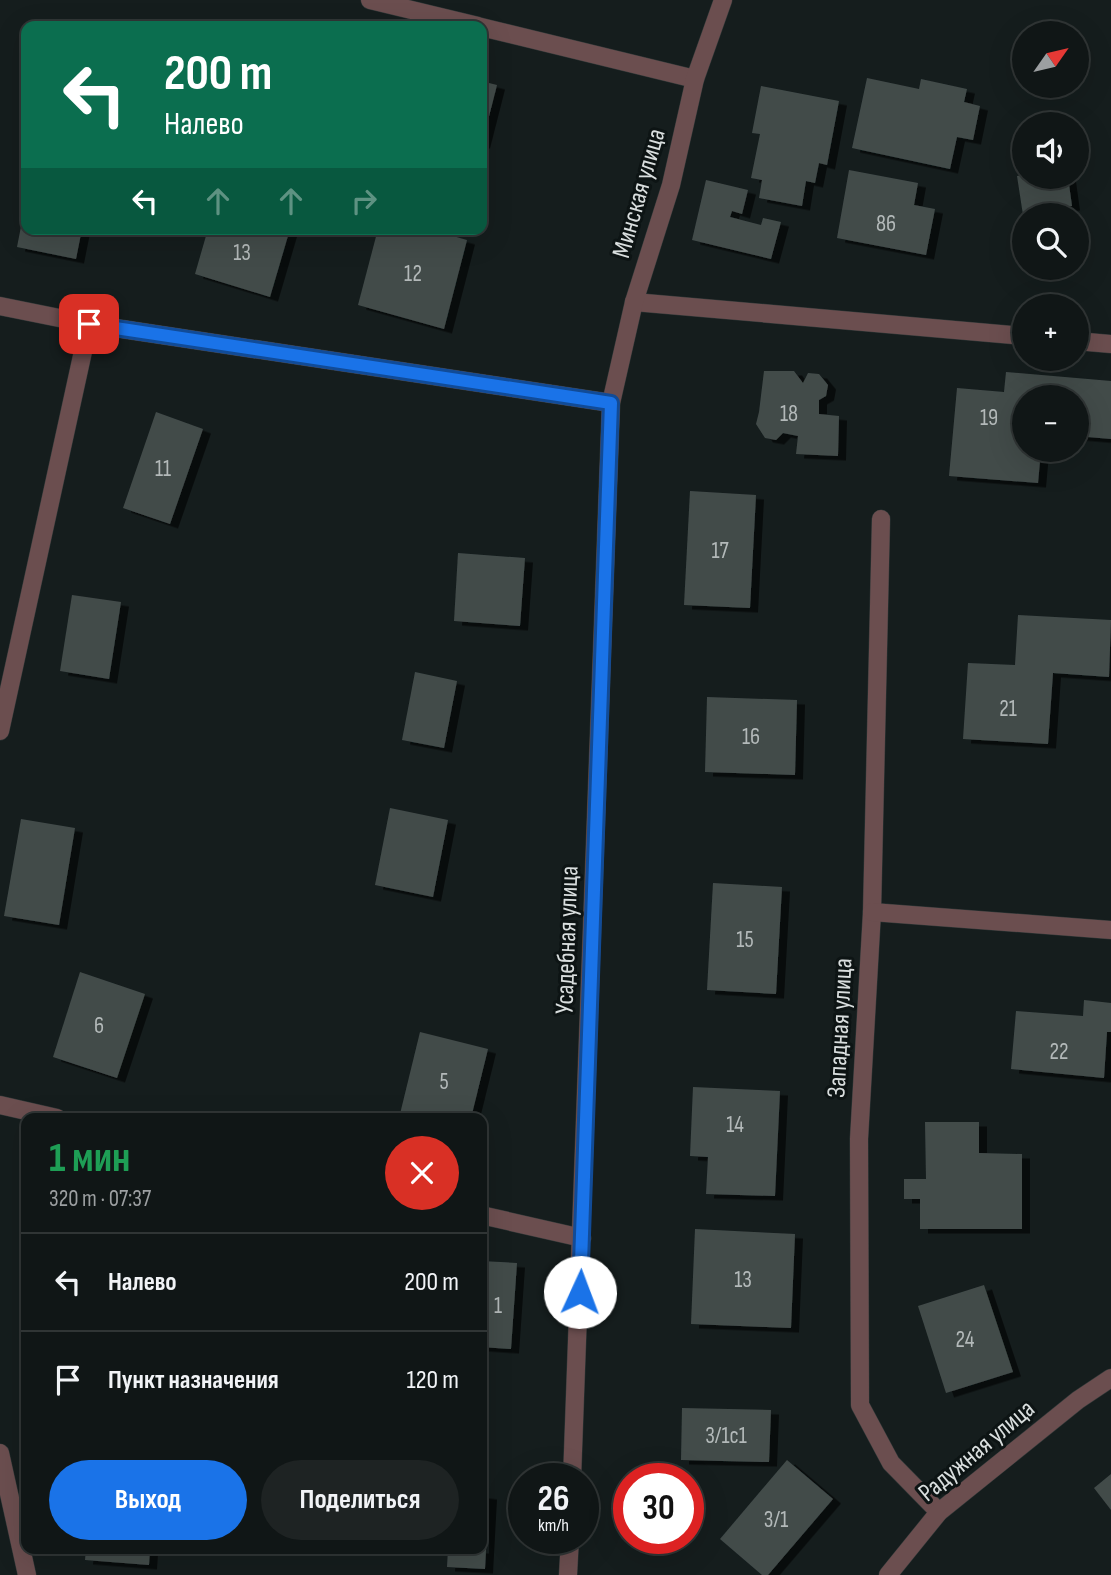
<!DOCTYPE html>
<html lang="ru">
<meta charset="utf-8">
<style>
:root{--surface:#101616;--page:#1e2323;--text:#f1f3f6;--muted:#9c9fa1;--line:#303535;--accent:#1a73e8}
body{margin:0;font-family:"Sofia Sans Condensed",sans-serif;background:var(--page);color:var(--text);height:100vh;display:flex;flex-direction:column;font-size:26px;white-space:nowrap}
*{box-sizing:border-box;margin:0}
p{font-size:23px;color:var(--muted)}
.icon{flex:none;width:38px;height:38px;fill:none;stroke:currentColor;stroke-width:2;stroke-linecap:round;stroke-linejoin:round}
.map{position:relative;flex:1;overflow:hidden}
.side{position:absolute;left:21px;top:1113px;width:466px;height:441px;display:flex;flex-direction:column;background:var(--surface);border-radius:14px;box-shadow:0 7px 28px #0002,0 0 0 2px var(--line)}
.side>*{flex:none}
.hud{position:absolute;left:21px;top:21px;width:466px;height:214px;border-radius:14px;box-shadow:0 7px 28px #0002,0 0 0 2px var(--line);background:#0b6e4f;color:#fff;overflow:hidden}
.needle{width:46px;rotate:56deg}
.controls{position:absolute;left:1012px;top:21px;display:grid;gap:14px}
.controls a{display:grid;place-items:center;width:77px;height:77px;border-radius:50%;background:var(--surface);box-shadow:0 7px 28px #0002,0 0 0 2px var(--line);font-size:35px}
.speed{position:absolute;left:508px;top:1463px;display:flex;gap:14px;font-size:35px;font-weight:700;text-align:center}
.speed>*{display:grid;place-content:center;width:91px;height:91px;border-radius:50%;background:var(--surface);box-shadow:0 7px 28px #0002,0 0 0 2px var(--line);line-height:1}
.speed small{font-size:18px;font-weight:400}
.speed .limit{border:10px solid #d22;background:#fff;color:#111}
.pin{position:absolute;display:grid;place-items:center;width:60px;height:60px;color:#fff;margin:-30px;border-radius:14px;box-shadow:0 4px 10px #0006}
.me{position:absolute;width:77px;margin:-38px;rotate:2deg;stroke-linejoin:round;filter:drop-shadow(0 0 5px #0008)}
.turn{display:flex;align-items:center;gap:24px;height:147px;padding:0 28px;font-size:32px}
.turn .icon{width:91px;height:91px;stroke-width:2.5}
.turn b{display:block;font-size:49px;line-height:60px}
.lanes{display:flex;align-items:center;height:66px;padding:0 28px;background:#0003;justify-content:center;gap:35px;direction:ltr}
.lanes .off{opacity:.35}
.round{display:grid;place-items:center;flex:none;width:74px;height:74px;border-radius:37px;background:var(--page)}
.summary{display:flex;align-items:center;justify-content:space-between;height:119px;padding:0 28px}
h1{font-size:42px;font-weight:700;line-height:52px;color:#1e9e55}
.button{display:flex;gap:14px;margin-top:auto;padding:14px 28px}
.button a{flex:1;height:80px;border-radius:42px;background:var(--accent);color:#fff;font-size:28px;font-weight:700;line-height:80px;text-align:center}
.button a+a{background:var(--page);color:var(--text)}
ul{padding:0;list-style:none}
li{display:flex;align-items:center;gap:21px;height:98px;padding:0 28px;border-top:2px solid var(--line)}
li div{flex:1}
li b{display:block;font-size:26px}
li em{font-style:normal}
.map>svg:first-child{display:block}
</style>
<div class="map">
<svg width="1111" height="1575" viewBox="0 0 1111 1575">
<defs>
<filter id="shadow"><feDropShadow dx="8" dy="4.5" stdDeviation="0" flood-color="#0009"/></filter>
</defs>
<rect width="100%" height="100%" fill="#151d1d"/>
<g fill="#424b4a" filter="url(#shadow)">
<polygon points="867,78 919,89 921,79 967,89 964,102 980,106 973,140 957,137 950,169 852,148"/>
<polygon points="481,81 497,85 482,144 481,144"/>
<polygon points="761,86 839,101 827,165 819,163 815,183 806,181 802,206 759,198 762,180 751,178 760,134 752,133"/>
<polygon points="849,170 918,183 914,205 935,209 926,255 837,238"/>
<polygon points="1024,175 1024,177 1068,177 1072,206 1059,208 1060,215 1023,215 1017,176"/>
<polygon points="706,180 748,190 742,214 732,211 730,217 761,225 763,218 781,222 771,259 692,240"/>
<polygon points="25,206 26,229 82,229 76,259 17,247"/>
<polygon points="208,229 290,229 270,297 195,274"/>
<polygon points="378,229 428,229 467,240 444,329 358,305"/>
<polygon points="764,371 794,371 803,383 808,373 819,374 828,385 826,396 819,400 819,414 839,416 838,456 796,454 798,436 783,433 776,440 765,438 756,424 759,412"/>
<polygon points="1006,372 1111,381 1111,439 1076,436 1076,397 1024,397 1024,450 1041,450 1038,483 949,476 957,388 1004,392"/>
<polygon points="156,412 203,429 170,524 123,508"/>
<polygon points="690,491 756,495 750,608 684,605"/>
<polygon points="458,553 525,558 520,626 454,621"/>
<polygon points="72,595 121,602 109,679 60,671"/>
<polygon points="1018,615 1111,620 1109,677 1053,673 1048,744 963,739 968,663 1015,665"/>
<polygon points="415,672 457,681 444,748 402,740"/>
<polygon points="707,697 797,700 795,775 705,772"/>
<polygon points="390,808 448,820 433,897 375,885"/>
<polygon points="21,819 75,828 59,925 4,916"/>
<polygon points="713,883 782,887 776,994 707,990"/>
<polygon points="80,972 145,994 117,1078 53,1057"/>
<polygon points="1084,1000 1111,1003 1111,1032 1107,1032 1104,1078 1011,1069 1016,1011 1083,1016"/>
<polygon points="420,1032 488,1049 471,1118 417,1118 400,1114"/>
<polygon points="693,1087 780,1091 775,1196 706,1194 708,1157 690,1156"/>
<polygon points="925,1122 979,1122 979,1153 1022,1154 1022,1229 920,1229 920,1199 904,1199 904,1179 926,1179"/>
<polygon points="695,1229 795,1234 791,1328 691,1324"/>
<polygon points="481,1261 517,1263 511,1349 481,1347"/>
<polygon points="984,1285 1013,1372 946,1393 918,1306"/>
<polygon points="682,1408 771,1410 769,1462 681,1460"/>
<polygon points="787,1460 833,1499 768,1575 762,1575 720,1539"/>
<polygon points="1111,1474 1111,1510 1094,1488"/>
<polygon points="481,1494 489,1495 485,1569 447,1567 448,1549 481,1549"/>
<polygon points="86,1549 150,1549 149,1565 85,1560"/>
</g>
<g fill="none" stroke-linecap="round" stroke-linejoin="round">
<g stroke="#303838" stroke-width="19">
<g id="minor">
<polyline points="370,0 478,26"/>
<polyline points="481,27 695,79"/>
<polyline points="634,302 1024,336"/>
<polyline points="0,306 89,324 611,403"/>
<polyline points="1076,341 1111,344"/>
<polyline points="881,519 872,912 859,1139 860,1405 891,1463 939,1512"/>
<polyline points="0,731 89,324"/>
<polyline points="872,912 1111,930"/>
<polyline points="0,1105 57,1118"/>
<polyline points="481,1215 582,1238"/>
<polyline points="0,1453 27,1575"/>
<polyline points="572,1479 611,403 634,302 671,185 695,79 723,0"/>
<polyline points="568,1575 570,1538"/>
<polyline points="888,1575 939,1512 1078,1400 1111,1378"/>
</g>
</g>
<use href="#minor" stroke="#6b4e4f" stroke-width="18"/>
</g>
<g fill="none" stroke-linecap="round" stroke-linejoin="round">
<g stroke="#114b97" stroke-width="18">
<polyline id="route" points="89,324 611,403 580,1292"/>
</g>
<use href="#route" stroke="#1a73e8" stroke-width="12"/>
</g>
<g text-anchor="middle" stroke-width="6" stroke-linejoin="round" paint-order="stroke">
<g font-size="23" fill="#b3b9b9">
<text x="886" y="231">86</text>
<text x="242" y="260">13</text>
<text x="413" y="281">12</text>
<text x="789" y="421">18</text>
<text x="989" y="425">19</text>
<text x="163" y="476">11</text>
<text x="720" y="558">17</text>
<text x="1008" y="716">21</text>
<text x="751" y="744">16</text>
<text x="745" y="947">15</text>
<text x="99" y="1033">6</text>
<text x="1059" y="1059">22</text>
<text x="444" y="1089">5</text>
<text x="735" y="1132">14</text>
<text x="743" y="1287">13</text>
<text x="498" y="1313">1</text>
<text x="965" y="1347">24</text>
<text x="726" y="1443">3/1с1</text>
<text x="776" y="1527">3/1</text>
</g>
<g font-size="26" fill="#d9dede" stroke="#0d1414">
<text transform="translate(638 193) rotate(-74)" y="9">Минская улица</text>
<text transform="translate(566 940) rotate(-88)" y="9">Усадебная улица</text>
<text transform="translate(839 1028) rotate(-87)" y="9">Западная улица</text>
<text transform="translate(976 1450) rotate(-40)" y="9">Радужная улица</text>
</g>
</g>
</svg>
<div class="controls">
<a><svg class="needle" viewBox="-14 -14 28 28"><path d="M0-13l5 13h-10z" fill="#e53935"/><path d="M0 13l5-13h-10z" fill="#9c9fa1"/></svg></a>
<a><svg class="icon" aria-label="sound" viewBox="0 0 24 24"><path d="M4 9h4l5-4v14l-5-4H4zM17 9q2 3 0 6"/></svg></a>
<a><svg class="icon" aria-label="search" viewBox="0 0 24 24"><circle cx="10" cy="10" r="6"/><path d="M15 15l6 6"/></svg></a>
<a>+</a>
<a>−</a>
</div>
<div class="speed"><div>26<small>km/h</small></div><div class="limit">30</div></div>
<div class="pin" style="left:89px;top:324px;background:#d93025"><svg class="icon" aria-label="arrive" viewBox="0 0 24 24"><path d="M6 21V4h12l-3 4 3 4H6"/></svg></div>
<svg class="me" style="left:580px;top:1292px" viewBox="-20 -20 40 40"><circle r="19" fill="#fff"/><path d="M0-13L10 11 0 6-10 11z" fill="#1a73e8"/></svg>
<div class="hud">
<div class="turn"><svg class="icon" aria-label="left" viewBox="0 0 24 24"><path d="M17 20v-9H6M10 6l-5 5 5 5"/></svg><div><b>200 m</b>Налево</div></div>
<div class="lanes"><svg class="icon" aria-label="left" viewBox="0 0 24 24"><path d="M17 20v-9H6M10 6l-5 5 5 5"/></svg><svg class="icon off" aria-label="ahead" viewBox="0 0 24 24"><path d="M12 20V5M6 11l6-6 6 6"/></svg><svg class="icon off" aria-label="ahead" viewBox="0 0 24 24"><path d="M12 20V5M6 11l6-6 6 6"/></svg><svg class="icon off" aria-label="right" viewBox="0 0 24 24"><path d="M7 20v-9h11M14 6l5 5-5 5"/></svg></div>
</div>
<section class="side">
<div class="summary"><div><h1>1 мин</h1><p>320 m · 07:37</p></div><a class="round" style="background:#d93025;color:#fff"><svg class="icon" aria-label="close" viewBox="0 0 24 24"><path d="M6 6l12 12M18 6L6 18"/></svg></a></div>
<ul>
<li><svg class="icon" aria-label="left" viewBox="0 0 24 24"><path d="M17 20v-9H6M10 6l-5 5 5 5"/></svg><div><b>Налево</b></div><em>200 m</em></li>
<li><svg class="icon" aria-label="arrive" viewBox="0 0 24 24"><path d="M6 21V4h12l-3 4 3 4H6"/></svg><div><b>Пункт назначения</b></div><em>120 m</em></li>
</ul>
<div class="button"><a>Выход</a><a>Поделиться</a></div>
</section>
</div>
